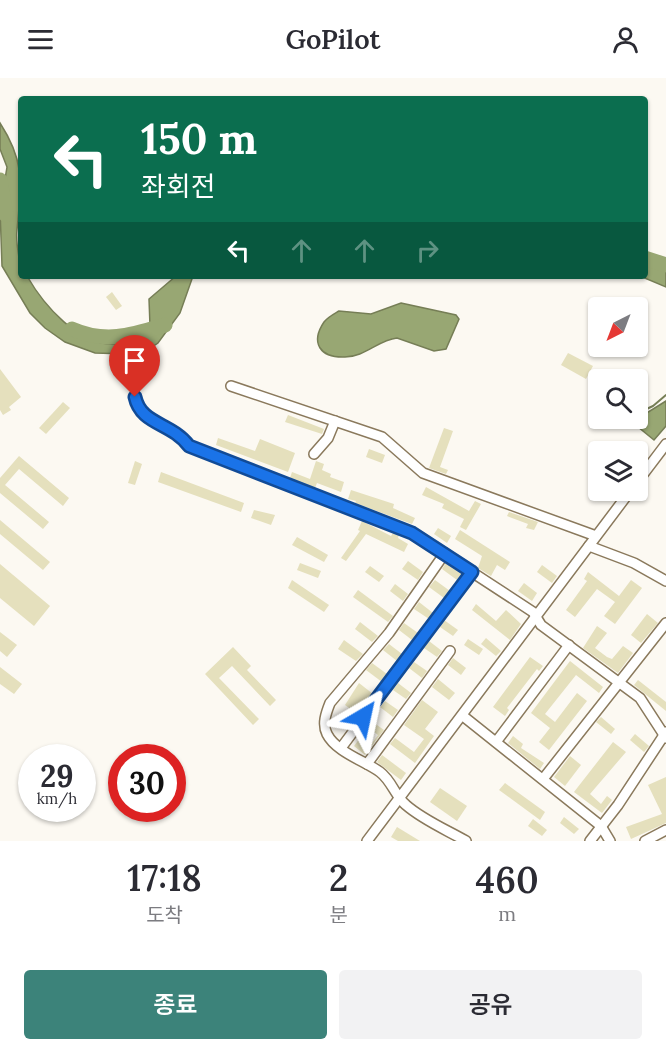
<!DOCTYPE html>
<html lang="ko">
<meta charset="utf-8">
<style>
:root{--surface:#fff;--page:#f2f2f3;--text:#2b2b33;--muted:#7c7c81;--accent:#3c837a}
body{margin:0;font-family:Lora,"Noto Sans KR",serif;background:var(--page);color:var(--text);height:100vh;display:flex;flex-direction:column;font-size:22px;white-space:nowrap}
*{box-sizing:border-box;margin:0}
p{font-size:20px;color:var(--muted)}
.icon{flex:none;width:33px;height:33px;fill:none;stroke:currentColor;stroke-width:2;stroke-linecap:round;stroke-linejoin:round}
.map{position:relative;height:763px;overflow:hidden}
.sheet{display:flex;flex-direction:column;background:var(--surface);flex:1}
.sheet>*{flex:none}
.hud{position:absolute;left:18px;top:18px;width:630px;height:183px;border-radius:6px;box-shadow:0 2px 4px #0004;background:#0b6e4f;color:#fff;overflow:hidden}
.needle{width:39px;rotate:222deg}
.tools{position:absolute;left:588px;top:219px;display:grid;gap:12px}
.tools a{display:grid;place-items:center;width:60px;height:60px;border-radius:6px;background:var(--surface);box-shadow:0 2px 4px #0004;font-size:30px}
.speed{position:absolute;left:18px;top:666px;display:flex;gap:12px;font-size:30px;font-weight:700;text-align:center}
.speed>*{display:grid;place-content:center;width:78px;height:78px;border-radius:50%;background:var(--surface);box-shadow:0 2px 4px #0004;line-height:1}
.speed small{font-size:15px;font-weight:400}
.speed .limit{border:9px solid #d22;background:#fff;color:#111}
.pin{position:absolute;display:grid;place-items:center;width:51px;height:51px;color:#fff;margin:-62px -26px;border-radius:50% 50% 50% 0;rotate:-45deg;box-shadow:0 0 6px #0007}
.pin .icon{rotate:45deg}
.me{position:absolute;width:66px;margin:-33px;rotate:36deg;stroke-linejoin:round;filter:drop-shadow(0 0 4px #0008)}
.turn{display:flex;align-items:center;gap:21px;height:126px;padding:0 24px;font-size:27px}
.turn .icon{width:78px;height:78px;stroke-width:2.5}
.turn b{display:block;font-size:42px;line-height:51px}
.lanes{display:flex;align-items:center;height:57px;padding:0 24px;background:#0003;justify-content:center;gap:30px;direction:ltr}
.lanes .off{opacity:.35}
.eta{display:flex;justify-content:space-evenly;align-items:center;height:102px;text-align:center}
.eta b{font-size:36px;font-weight:600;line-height:42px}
.button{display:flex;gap:12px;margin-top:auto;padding:12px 24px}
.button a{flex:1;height:69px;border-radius:6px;background:var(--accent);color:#fff;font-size:24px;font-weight:600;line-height:69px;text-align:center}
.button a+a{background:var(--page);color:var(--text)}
header{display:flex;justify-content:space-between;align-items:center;height:78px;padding:0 24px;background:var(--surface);font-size:27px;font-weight:600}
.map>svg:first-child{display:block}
</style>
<header><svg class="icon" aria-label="menu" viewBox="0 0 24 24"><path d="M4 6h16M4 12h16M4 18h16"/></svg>GoPilot<svg class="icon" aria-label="person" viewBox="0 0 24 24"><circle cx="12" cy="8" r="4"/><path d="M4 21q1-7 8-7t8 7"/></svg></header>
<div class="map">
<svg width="666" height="763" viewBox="0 0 666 763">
<rect width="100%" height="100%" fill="#fcf9f2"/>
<g fill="#98a773" stroke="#767e56" stroke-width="1.5">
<path d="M0,45c26,40 21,62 17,107 -2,16 4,30 4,46h6c16,28 52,71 89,68 10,-1 21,-8 31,-12l3,-6 -1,-27 27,-23h17l-13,37 -22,30 -12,8 -19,3 -32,-1 -30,-11 -20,-14 -15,-15 -28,-47 -2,-57 7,-42 -7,-18z"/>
<polygon points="645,184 666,193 666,209 640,198 645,198"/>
<path d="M401,225l55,12 3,4 -13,30 -12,2 -37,-13c-19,2 -32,19 -52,19 -25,1 -35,-14 -21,-35 4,-5 10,-8 15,-11l32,3z"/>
<polygon points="666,323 666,348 654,362 632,344"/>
</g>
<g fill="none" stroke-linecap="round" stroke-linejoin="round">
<g stroke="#767e56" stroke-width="2">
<polyline points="638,335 653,328 666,317"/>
<polyline points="630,340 633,343"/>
</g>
<g stroke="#98a773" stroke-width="15">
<polyline points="0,102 6,137"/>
<polyline points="645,180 666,187"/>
<path d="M72,251c34,15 60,6 93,-4"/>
</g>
</g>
<g fill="#e5e0bd">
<polygon points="112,214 122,228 116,232 106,219"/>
<polygon points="568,275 593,288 586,301 561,287"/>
<polygon points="0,291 21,319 9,329 11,332 3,337 0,332"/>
<polygon points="63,324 70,330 46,356 39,350"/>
<polygon points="288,337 324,351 322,356 285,344"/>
<polygon points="444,350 453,353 440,389 448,392 446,396 429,390"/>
<polygon points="218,360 255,373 260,361 295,375 288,394 216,367"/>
<polygon points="369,371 385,377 382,385 366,379"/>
<polygon points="19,378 69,420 63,428 19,391 5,407 49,444 43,451 0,415 0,400"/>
<polygon points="135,383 142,386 135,407 128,405"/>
<polygon points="316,383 324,386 322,392 331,396 330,399 344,404 341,414 317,405 315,410 290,400 292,394 310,401"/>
<polygon points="161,394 244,425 241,434 158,404"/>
<polygon points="426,409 469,433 475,423 481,426 466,452 460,449 464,441 442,430 444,426 422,417"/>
<polygon points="351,412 394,426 393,430 415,440 412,446 355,425 356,423 348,421"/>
<polygon points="254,432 275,437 271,447 251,440"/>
<polygon points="509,434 538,444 534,452 526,450 528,446 507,438"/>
<polygon points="0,442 50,484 43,492 0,456"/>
<polygon points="362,443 391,458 393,455 399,457 398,460 408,466 404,474 366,456 346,483 341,480 360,453 358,452"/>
<polygon points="438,450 451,458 447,465 434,456"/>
<polygon points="460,452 510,484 505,492 497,487 491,498 478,490 482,478 455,461"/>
<polygon points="297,459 328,477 324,484 292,467"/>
<polygon points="408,483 423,494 418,502 402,491"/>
<polygon points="300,485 321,493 318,500 297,492"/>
<polygon points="446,485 462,496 457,502 442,491"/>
<polygon points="0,486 50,528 34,548 0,520"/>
<polygon points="542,487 557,498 552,505 537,494"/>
<polygon points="370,488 384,498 379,504 365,494"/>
<polygon points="588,494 619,518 631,502 642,510 615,546 604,538 615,524 597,511 575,539 566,532 587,503 584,501"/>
<polygon points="292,502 329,527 324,534 288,510"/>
<polygon points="435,502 450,513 444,520 429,509"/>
<polygon points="524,505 537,515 532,523 518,513"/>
<polygon points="395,506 408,516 403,523 390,513"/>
<polygon points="358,512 393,538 388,544 353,519"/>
<polygon points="419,524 433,535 429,541 414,531"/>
<polygon points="476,526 496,543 506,532 521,546 510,562 472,532"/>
<polygon points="647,536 658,545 641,565 631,557"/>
<polygon points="444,542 458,552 453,558 440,549"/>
<polygon points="360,544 378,558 372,564 355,551"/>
<polygon points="404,545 418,555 412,562 399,552"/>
<polygon points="597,548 607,555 595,570 607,579 612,581 623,568 633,575 618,595 583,570"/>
<polygon points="0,554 17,567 7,579 0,573"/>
<polygon points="486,560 501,573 496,578 481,566"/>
<polygon points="468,561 483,571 479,577 464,567"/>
<polygon points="344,562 363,576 356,583 338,571"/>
<polygon points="429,563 442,573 437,579 424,570"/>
<polygon points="389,566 402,576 397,583 383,572"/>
<polygon points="233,569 251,588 247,592 276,622 270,628 232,588 219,600 259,641 253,647 205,596"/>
<polygon points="530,579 543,588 539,593 537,591 507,630 509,632 505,638 493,629"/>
<polygon points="453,580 466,590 461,597 448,587"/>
<polygon points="570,583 603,609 599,615 576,597 545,636 555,644 577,615 587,623 549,672 539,664 550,650 531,635"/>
<polygon points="414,584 427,593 422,600 409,590"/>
<polygon points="372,585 387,596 382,604 366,592"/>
<polygon points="0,589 22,606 14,616 0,606"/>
<polygon points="438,601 455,615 449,622 432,609"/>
<polygon points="638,602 666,624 666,633 634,607"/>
<polygon points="359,605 373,616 357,636 345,627"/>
<polygon points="398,605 411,615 406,621 393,612"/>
<polygon points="422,622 438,634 425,651 434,658 415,685 390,666 395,660 414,674 424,661 404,647"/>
<polygon points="385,623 398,632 393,639 380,629"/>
<polygon points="601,639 615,651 611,656 596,644"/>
<polygon points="370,642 384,652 365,677 354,668 360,660 370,668 378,657 366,648"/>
<polygon points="635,656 649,668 644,674 630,662"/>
<polygon points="513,658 523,666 521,670 544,685 540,691 508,665"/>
<polygon points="613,664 626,674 590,716 601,726 607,718 612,722 602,735 574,714"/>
<polygon points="382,677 406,695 401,702 377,684"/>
<polygon points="570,678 581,687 565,708 554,699"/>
<polygon points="666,699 666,745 631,761 626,749 662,736 648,707"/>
<polygon points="505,705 545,734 540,742 499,712"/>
<polygon points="440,710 467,728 457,743 430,724"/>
<polygon points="564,739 579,751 574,756 560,745"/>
<polygon points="533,741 547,752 542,758 528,748"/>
<polygon points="397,749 420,763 398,763 391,759"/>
</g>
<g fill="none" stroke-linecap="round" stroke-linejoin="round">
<g stroke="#8a795c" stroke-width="12">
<g id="minor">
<polyline points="231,308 382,359 423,395 596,458"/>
<path d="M135,319c6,28 36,25 54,49l223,87 121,79 8,13 99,73 26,40"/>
<polyline points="314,376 328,360 335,343"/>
<polyline points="638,403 666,366"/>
<polyline points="589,468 634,485 666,503"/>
<path d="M445,475l-56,80 -59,70c-4,10 -8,21 -3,31 9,18 38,27 53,38 12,9 15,24 26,33 17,15 41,25 60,36"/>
<polyline points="463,638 601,748 610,763"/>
<polyline points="496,664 569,567"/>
<polyline points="341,670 472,494"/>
<polyline points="367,686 450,573"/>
<polyline points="543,701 666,545"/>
<polyline points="367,763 631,412"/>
<polyline points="590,763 618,727 666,654"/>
<polyline points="645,763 666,752"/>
</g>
</g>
<use href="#minor" stroke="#fff" stroke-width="9"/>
</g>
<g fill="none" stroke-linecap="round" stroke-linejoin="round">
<g stroke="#114b97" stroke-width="15">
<path id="route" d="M135,319c6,28 36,25 54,49l223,87 60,39 -109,145"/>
</g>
<use href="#route" stroke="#1a73e8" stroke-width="10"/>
</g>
</svg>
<div class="tools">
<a><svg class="needle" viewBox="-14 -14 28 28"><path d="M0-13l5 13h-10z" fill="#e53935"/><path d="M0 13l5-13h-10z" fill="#7c7c81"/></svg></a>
<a><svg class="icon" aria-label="search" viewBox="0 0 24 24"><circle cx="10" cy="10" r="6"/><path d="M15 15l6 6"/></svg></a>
<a><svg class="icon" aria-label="layers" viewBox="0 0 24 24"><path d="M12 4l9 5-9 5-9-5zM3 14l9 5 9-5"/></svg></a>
</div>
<div class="speed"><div>29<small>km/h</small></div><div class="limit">30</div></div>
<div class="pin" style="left:135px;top:319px;background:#d93025"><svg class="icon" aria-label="arrive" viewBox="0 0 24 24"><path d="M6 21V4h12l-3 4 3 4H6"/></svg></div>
<svg class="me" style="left:363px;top:639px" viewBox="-20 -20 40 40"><path d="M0-17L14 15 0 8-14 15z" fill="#1a73e8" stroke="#fff" stroke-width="4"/></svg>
<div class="hud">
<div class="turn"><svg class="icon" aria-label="left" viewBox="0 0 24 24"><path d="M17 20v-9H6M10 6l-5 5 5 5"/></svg><div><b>150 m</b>좌회전</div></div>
<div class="lanes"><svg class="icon" aria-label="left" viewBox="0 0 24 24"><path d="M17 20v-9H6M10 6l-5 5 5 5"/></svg><svg class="icon off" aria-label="ahead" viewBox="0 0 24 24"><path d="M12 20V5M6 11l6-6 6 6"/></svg><svg class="icon off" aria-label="ahead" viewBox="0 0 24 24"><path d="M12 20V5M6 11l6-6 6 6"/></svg><svg class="icon off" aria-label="right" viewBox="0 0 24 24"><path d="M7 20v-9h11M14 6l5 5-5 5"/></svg></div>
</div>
</div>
<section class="sheet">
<div class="eta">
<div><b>17:18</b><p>도착</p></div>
<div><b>2</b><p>분</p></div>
<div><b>460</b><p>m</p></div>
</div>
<div class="button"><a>종료</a><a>공유</a></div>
</section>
